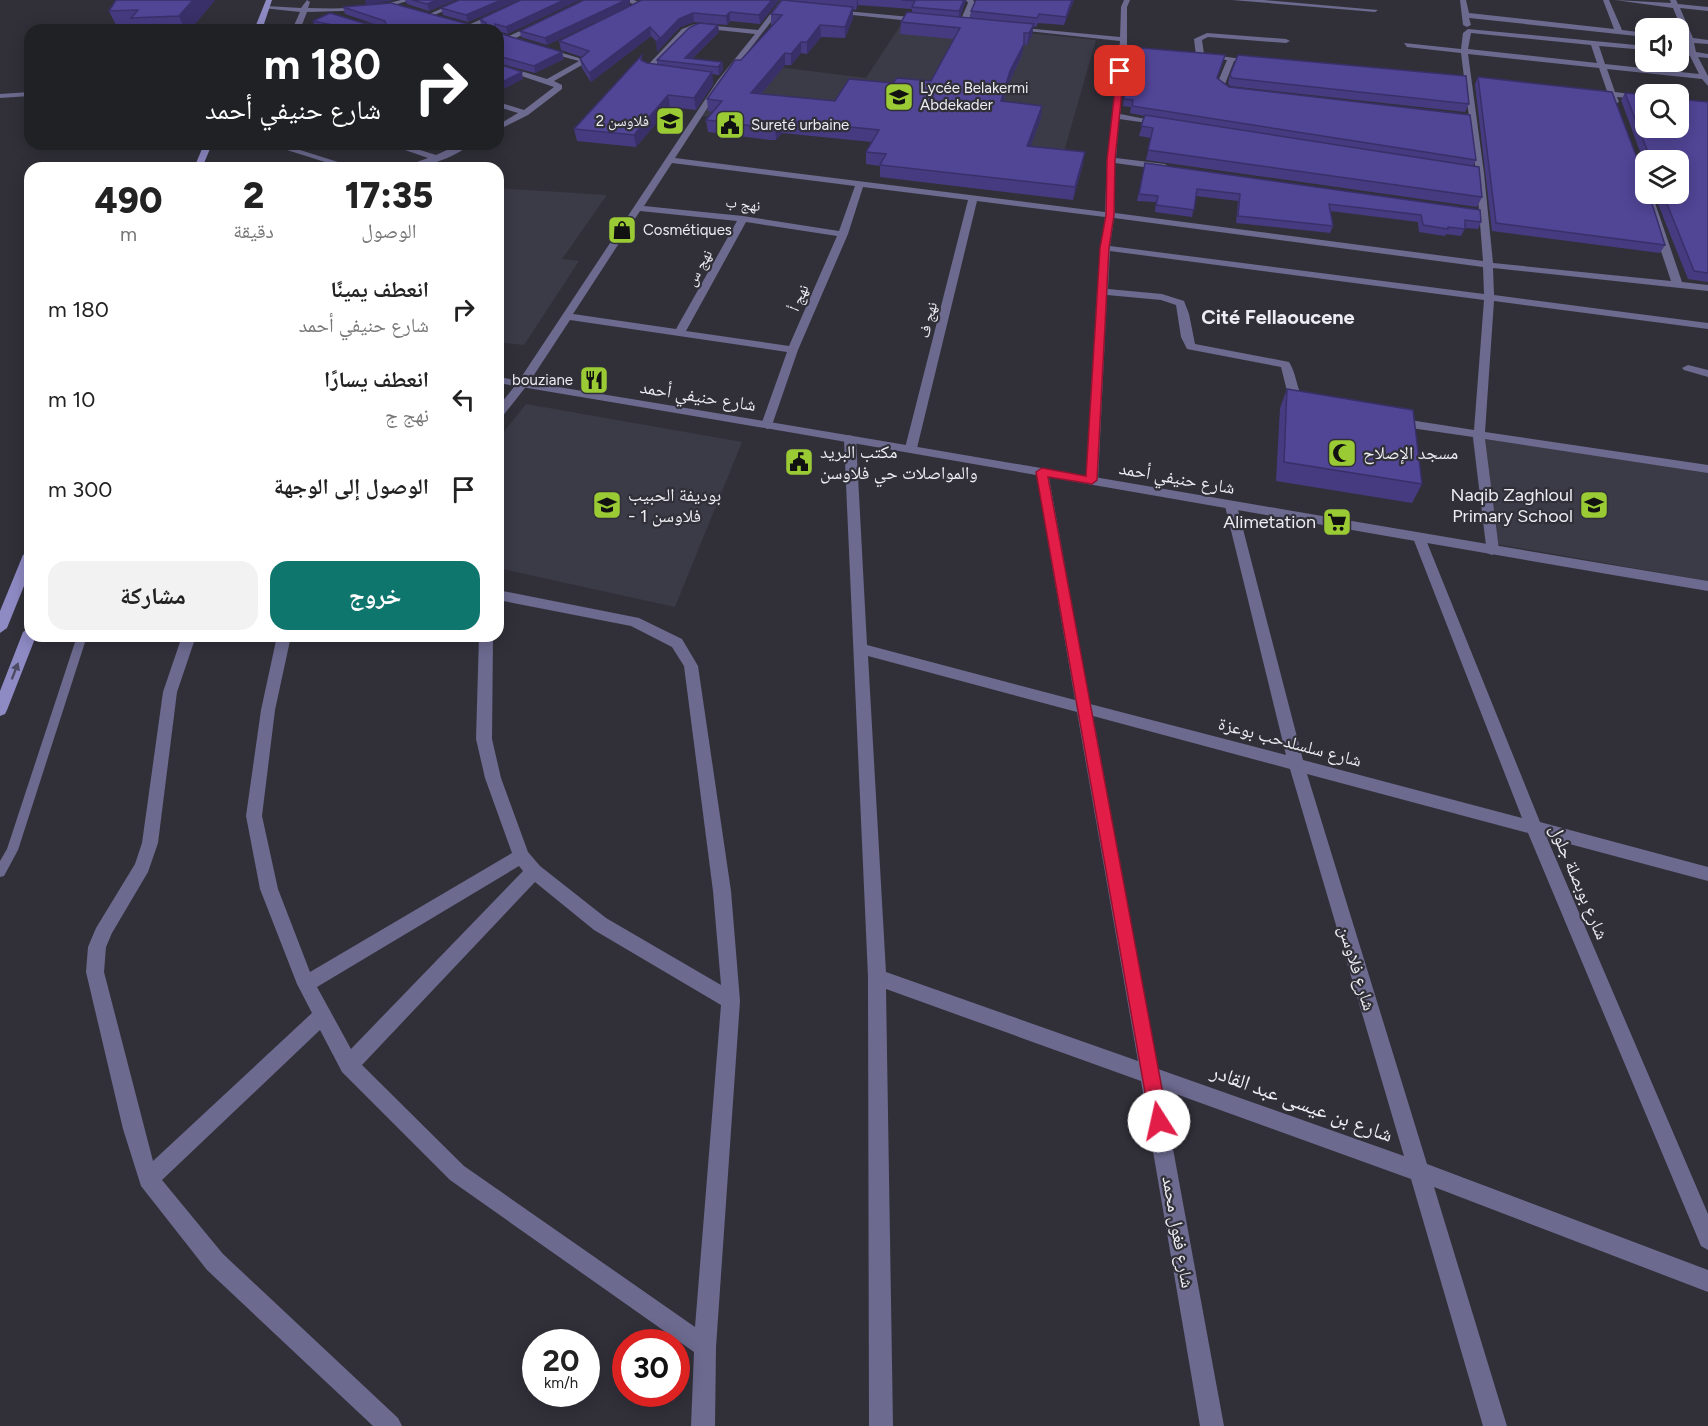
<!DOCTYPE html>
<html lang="ar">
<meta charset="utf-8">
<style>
:root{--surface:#fff;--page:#f2f2f2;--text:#222;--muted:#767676;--accent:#0f766e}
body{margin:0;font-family:Figtree,"Noto Naskh Arabic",sans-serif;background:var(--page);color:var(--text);direction:rtl;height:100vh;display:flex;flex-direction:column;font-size:22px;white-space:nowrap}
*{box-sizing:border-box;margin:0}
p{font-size:20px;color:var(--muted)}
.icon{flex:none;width:33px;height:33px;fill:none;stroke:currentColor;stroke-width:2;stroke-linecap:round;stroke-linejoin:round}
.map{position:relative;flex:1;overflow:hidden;direction:ltr}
.side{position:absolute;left:24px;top:162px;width:480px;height:480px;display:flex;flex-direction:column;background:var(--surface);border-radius:18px;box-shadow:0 3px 15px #0003;direction:rtl}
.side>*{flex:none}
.guide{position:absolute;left:24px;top:24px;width:480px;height:126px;border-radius:18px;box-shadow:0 3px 15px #0003;direction:rtl;background:#202124;color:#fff;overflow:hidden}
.tools{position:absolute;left:1635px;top:18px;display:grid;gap:12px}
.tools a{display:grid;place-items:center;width:54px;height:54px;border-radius:12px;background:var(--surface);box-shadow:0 3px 15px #0003;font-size:30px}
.speed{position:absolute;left:522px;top:1329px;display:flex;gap:12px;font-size:30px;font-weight:700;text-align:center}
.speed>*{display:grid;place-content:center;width:78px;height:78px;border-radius:50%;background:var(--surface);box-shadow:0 3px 15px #0003;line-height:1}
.speed small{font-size:15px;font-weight:400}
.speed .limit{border:9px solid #d22;background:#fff;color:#111}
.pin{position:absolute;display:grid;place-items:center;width:51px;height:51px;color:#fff;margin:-26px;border-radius:12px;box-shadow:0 3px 9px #0006}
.me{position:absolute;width:66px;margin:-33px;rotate:350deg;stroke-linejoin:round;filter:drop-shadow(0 0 4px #0008)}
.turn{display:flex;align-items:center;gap:21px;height:126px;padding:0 24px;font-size:27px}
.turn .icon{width:78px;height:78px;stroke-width:2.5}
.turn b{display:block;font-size:42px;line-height:51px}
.eta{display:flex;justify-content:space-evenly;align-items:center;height:102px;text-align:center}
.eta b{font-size:36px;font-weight:800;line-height:42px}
.button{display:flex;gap:12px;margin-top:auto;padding:12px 24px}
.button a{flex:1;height:69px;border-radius:18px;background:var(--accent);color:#fff;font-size:24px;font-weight:800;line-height:69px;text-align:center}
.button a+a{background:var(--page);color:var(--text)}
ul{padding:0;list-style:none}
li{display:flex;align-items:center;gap:18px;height:90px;padding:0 24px}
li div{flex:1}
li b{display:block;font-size:22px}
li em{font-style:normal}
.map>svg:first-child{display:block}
</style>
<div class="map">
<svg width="1708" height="1426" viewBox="0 0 1708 1426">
<rect width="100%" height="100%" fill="#313039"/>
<g fill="#3b3a47">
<polygon points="904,20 1096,40 1063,155 702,116 746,63 866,78"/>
<polygon points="498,188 607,195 562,259 579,261 524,345 498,342"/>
<polygon points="526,404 742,442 675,607 498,568 498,439"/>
<polygon points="1472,435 1708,468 1708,581 1485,542"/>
</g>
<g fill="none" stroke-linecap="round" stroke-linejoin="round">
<polygon fill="#6c6a8f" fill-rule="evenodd" points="77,636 87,636 18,850 4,876 0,877 0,861 7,849"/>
<g fill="#6c6a8f" fill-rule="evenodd">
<path d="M401,0h10l-35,10 -69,2 -7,18h-8l8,-18 -37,-4 3,-2 35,2 6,-8 3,2 -2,6c31,1 63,1 93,-8z"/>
<polygon points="461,0 470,0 432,16 427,15"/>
<polygon points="524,0 533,0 473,28 466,26"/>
<polygon points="624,0 634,0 643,4 627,15 625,12 635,5"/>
<path d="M781,0h7l-63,81 -50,77 430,54 2,-52 13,-119 -110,-12 4,-2 106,10 1,-30 3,-7h6l-3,7v40l27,4 -4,2 -24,-2 -6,63 46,9 -4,2 -43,-6 -3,39 49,6 4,3 -4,3 -50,-7v50l368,48 -7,-88 -15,-120 -54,-6 -3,-4 57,6 2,-16 5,-4 178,17v4l-47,-4 6,18 94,10 -9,-18 -12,-2v-4l10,1 -1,-9 -9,-1v-4h7l-12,-29 -58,-8 56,3 -1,-3h6l2,4 30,3v4l-28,-3 13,30 15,2v4l-14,-1 2,9 12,2v4l-10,-1 10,19v10l-6,-7 -95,-10 8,23 31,4v4l-29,-3 2,5 -4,2h-3l-3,-8 -20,-2v-4l18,1 -8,-23 -131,-14 16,119 9,90 178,18 -29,-87 4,-2 6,2 30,88 26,3v6l-215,-23 1,27 214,28v6l-214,-28 -9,131 223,33v8l-223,-34 14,111 -7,5 -5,-2 -14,-116 -76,-11 -6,-4 6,-4 77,12 10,-130 -374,-49 -2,38 54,5 22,7 5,13 6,30 94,18c9,14 7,31 19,44l-6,3 -8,-4 -5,-6 -8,-32 -94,-18 -6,-12 -5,-32 -15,-5 -54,-5 -9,185 -6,4 -4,-1 -2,-3 11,-189 8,-74 -128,-16 -60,247 -2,3h-8l-2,-3 63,-248 -105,-13 -15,47 -50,116 -27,78 -4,1 -6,-4 26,-73 -217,-32 -42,64 -26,33 -4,2v-12l20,-25 200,-302 37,-46 -56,-6 -11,5 -34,35 -1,2 9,2v4l-16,-3v-6l36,-38 13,-5 63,6zM1471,33l120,12 6,18 -129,-14zM672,163l183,23 -16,45 -96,-15 -99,-10zM640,211l97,10 -61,108 -103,-15zM1114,218l369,49 1,27 -374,-48zM746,222l91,14 -48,110 -103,-15z"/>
<polygon points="966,0 973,0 975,3 967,24 963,26 959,24 968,3"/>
<polygon points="1232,0 1264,0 1378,10 1375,12"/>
<polygon points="1460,0 1466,0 1469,13 1614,29 1603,0 1609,0 1622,30 1646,33 1646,37 1469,18 1471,25 1467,27 1463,25"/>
<polygon points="835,10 921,18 925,20 921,22 833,13"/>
<polygon points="537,23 543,24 512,40 505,38"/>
<path d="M1207,33l79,6 4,2 -4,2 -78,-6 -6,3 2,14 54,7 -4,2 -20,-2 -9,23 5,4 8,2v4c-9,1 -15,-3 -21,-10l10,-24 -31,-4 -2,-17z"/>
<polygon points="542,47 589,61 554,81 562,85 562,89 528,115 498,130 498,125 518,113 498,107 498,102 524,110 554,87 498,68 498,64 547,79 579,61 542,51"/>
<polygon points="268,144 281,144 357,168 344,168"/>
<path d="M388,144h13l35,11 24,-11h11c-18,15 -48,24 -71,24l28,-10z"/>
<polygon points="1688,365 1708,370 1708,377 1684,370 1682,368"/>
<path d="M850,435l6,4 11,206 208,55 -39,-228 6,-4 6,4 42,232 196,51 -61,-249 6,-4 6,4 66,254 219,58 -109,-280 1,-3h10l116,287 168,45v14l-161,-43 161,376v36l-7,-4 -173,-413 -221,-59 120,390 281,106v22l-274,-105 73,239h-24l-72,-247 -249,-90 62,337h-24l-59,-345 -255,-92 7,437h-24l-1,-449 -24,-538zM868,656l209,56 61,349 -252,-89zM1093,716l197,53 114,387 -246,-87z"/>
<path d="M498,590l141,28 43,21 16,27 33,225 9,110 -24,346 -1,79h-24l3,-74 -244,-172 -108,-108 -22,-42 -158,150 61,74 175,164 4,8h-29l-166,-156 -66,-84 -18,-57 -37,-157 2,-25 8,-19 39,-64 7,-21 21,-151 19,-56h14l-19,56 -19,151 -10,29 -36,61 -6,14 -2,25 49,189 159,-148 -15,-29 -37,-95 -14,-73 15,-106 16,-74h14l-16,74 -13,106 16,73 32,83 202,-119 -27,-75 -9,-39 3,-103h14l-1,103 9,39 27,74 12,14 66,52 115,67 -8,-94 -29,-225 -12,-19 -41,-21 -133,-26zM519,866l4,5 -172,178 -34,-62zM535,882l59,48 127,75 -26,322 -231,-161 -102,-101z"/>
</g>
<g fill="#6c6a8f" fill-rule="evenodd">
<polygon points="30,92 30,96 0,98 0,94"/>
<path d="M498,377c404,66 806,137 1210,204v10c-404,-68 -806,-141 -1210,-208z"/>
</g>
<g fill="#8e8ac4" fill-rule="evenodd">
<polygon points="266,0 272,0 262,30 254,30"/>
<polygon points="204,144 212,144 202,168 194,168"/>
<polygon points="30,550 30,571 7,628 0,633 0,611 23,555"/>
<polygon points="30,627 30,636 36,636 7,710 5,714 0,716 0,691 23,632"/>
</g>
</g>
<g fill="#463b81" fill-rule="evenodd">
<polygon points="215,0 190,30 137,30 136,28 118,29 109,11"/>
<polygon points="405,0 455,0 429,11 407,4"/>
<polygon points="518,0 468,22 443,15 441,8"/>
<polygon points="521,0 508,34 498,31 498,30 321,30 323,29 315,28 313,21 363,23 377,25 345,14 343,7 471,25 481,26 480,19"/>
<polygon points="640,0 779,0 760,24 730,21 727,25 694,22 680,27 657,52 657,42 651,36 591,82 582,68 580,59 582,57 561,50 559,41 641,0"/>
<path d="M788,0h178l-1,3 -5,14 10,1 1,-7 4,-10v-1h99l-10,25 -26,-2 -2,4 -3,-1 -1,9 -5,10 -4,-1 -1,11 -13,28 -6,19 38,16 -11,28 53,18 -10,36 -193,-23v-11l-14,-2v-12l6,-10 -90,-9 -6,7h-6l-62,-8 -2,-12 7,-8 -5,-1 -1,-12 66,-74h-2v-11l17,-13zM858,5l54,4v3l-11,10 -1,12 54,5 -23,42 -38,2 -58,18 -74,-7 24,-29h6l10,-12 6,1 14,-17 24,1 8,-20v-9l3,1z"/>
<polygon points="630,5 547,45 521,37 520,31"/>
<polygon points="718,25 719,32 692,59 722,62 723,70 719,75 712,74 713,84 696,110 670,107 636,147 577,141 574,129 643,61 647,63 657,65 657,60"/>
<polygon points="498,33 564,59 535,73 498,63"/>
<polygon points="1129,47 1225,55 1217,78 1229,87 1476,160 1473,166 1482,197 1477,207 1146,160 1151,138 1139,136 1145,116 1130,113 1131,107 1123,106"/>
<polygon points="1230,75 1469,104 1465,112 1230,86 1228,83"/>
<polygon points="1478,77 1665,245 1660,253 1492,231 1475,84"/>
<polygon points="1625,93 1708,102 1708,282 1688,279 1654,194 1678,194 1678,160 1646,160 1646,168 1621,100"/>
<polygon points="1145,163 1481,222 1478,229 1465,228 1461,236 1446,234 1445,236 1419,232 1418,222 1330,211 1333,226 1330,233 1236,223 1238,201 1196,196 1192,217 1155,212 1156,202 1137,201"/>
<polygon points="1287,389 1422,484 1412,503 1276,481 1280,408"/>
</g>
<g fill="#393069">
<polygon points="193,0 215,0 190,30 185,30 179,16"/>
<polygon points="365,0 396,0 366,5"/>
<polygon points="437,0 455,0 429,11 427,4"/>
<polygon points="501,0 518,0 468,22 466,15"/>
<polygon points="564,0 580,0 508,34 506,27"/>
<polygon points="626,0 630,0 630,5 547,45 545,38"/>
<polygon points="772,0 779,0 760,24 759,15"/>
<polygon points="857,0 858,0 858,5 856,10"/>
<polygon points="964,0 966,0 965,3 959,20 959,11"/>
<polygon points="1072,0 1074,0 1064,25 1066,17"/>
<polygon points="853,7 853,18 845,38 845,27"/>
<polygon points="730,12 730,21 727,25 726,16"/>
<polygon points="693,13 694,22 680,27 657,52 656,43 679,19"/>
<polygon points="1034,24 1032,35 1027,45 1029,33"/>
<polygon points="718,25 719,32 687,64 685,58"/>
<polygon points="820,25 821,37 807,54 807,42"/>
<polygon points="650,27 651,36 591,82 589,73"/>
<polygon points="801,42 801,53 791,65 791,54"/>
<polygon points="1024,44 1022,55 1009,83 1000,113 1001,101 1010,71"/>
<polygon points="562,52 564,59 535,73 534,66"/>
<polygon points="785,53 785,65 752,105 751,93"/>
<polygon points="722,62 723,70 719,75 718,67"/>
<polygon points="522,72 523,79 498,92 498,84"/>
<polygon points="712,72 713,84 696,110 694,98"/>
<polygon points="668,95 670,107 636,147 634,135"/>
<polygon points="1042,106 1041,118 1026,159 1027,146"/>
<polygon points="781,120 782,133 776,140 775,128"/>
<polygon points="1085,152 1083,164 1073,200 1075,187"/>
</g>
<g fill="#514596" stroke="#393069" stroke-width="1.5">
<polygon points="116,0 193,0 179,16 131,18 138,10 109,11"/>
<polygon points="412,0 437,0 427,4"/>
<polygon points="459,0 501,0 466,15 441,8"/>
<polygon points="521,0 564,0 506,27 495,24 495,30 321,30 333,25 313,21 330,13 363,23 384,26 386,24 385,21 343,7 391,3 471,25 483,26 486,23 480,19"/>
<polygon points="584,0 626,0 545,38 520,31"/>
<polygon points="642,0 772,0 759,15 730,12 726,16 693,13 679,19 656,43 660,38 650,27 589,73 580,59 589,51 559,41"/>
<polygon points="782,0 853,7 845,27 820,25 807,42 801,42 791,54 785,53 751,93 835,101 849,79 893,83 897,78 931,81 960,28 901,22 907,12 1034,24 1029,33 1024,33 1024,44 1010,71 1001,101 1042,106 1027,146 1085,152 1075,187 880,165 886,154 866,152 879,130 781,120 775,128 770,128 706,120 722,101 707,99 735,60 741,60 782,15 771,14"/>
<polygon points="901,0 964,0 959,11 912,7 915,1"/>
<polygon points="976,0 1072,0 1066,17 1039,14 1037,18 971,11"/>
<polygon points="699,23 718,25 685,58 722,62 718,67 657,60 689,28"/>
<polygon points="498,33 562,52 534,66 498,56"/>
<polygon points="1129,47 1225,55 1217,78 1229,87 1470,115 1476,160 1132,106 1133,100 1124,99"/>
<polygon points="642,55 641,60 647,63 712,72 694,98 668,95 634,135 574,129"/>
<polygon points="1238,55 1466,76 1469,104 1232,78 1230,75"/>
<polygon points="498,64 522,72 498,84"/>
<polygon points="1478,77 1612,92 1646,182 1646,194 1649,194 1665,245 1496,223"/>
<polygon points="1625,93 1646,95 1646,128 1678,128 1678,99 1708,102 1708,273 1694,271 1663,194 1678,194 1678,160 1651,160"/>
<polygon points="1145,115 1479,167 1482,197 1148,150 1153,128 1141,126"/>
<polygon points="1145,163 1480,210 1481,222 1465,220 1465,229 1448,227 1448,229 1423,225 1421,215 1329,204 1333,226 1238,216 1240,194 1197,189 1194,210 1156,205 1158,196 1139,194"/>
<polygon points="1287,389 1413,410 1422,484 1284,462"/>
</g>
<defs><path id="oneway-solid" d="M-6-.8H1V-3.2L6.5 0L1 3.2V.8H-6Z" transform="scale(1.5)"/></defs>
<use fill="#4d4b63" href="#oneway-solid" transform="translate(15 671) rotate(-69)"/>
<polygon fill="#e11d48" stroke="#92132f" stroke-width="1.5" points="1120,69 1124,71 1115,160 1114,215 1109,248 1097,480 1092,484 1048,477 1168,1121 1166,1127 1159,1130 1153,1127 1150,1121 1036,472 1042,468 1086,476 1100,248 1106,215 1107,160 1117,71"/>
<defs>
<g id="school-square" transform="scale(1.5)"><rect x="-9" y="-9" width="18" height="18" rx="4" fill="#9acb34" stroke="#313039"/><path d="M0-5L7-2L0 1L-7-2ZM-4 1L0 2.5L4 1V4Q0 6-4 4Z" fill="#111"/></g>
<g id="civic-square" transform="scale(1.5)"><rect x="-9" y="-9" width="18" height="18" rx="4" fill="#9acb34" stroke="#313039"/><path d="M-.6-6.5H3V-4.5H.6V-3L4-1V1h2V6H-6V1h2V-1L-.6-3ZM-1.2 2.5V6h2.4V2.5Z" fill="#111"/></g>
<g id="shop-square" transform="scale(1.5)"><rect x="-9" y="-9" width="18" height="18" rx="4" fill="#9acb34" stroke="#313039"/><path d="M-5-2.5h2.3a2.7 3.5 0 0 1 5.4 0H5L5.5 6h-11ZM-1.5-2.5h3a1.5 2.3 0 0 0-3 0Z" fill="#111"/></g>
<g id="restaurant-square" transform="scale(1.5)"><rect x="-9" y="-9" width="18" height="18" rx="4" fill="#9acb34" stroke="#313039"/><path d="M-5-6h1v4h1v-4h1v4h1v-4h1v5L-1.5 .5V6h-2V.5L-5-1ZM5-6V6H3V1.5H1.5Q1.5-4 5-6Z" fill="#111"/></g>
<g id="mosque-square" transform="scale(1.5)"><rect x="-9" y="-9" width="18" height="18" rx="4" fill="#9acb34" stroke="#313039"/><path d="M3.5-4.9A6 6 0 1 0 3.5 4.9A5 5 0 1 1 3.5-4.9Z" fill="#111"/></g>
<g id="supermarket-square" transform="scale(1.5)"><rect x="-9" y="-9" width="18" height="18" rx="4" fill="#9acb34" stroke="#313039"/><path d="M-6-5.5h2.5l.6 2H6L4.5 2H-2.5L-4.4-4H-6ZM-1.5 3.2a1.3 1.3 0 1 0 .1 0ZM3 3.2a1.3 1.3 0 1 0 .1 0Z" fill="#111"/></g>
</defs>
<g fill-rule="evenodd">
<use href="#school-square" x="899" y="97"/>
<use href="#school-square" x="670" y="121"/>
<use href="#civic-square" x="730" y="125"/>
<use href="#shop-square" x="622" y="230"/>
<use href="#restaurant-square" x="594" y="380"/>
<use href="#mosque-square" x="1342" y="453"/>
<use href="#civic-square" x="799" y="462"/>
<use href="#school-square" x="607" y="505"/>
<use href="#school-square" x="1594" y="505"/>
<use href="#supermarket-square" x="1337" y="522"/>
</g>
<g text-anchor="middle" stroke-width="4.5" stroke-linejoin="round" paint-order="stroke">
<g font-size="15" fill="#ececf2" stroke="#313039" text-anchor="start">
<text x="920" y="93">Lycée Belakermi<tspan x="920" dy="17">Abdekader</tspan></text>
<text x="649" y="126" text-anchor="end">فلاوسن 2</text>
<text x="751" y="130">Sureté urbaine</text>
<text x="643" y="235">Cosmétiques</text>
<text x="573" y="385" text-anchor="end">bouziane</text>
</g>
<g font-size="15" fill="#ececf2" stroke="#313039">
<text transform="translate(743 204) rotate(7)" y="5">نهج ب</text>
<text transform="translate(699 268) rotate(-61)" y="5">نهج س</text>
<text transform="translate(799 298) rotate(-67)" y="5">نهج أ</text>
<text transform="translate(928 320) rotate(-76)" y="5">نهج ف</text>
</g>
<g font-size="18" fill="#ececf2" stroke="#313039">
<text transform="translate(698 396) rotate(9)" y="6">شارع حنيفي أحمد</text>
<text transform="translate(1177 478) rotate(10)" y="6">شارع حنيفي أحمد</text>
<text transform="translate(1290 742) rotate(15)" y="6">شارع سلسلدحب بوعزة</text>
<text transform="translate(1579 882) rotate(67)" y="6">شارع بوبصلة جلول</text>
<text transform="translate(1357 968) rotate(73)" y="6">شارع فلاوسن</text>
<text transform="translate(1178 1232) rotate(80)" y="6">شارع فغول محمد</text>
</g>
<g font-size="18" fill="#ececf2" stroke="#313039" text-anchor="start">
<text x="820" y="458">مكتب البريد<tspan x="820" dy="21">والمواصلات حي فلاوسن</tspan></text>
<text x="1363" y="459">مسجد اﻹصلاح</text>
<text x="628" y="501">بوديفة الحبيب<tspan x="628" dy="21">- فلاوسن 1</tspan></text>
<text x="1573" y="501" text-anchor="end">Naqib Zaghloul<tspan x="1573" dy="21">Primary School</tspan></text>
<text x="1316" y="528" text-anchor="end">Alimetation</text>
</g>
<g font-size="20" font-weight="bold" fill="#ececf2" stroke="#313039">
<text x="1278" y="324">Cité Fellaoucene</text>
</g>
<g font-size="21" fill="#ececf2" stroke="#313039">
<text transform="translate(1302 1103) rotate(20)" y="7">شارع بن عيسى عبد القادر</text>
</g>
</g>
</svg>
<div class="tools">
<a><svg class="icon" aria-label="sound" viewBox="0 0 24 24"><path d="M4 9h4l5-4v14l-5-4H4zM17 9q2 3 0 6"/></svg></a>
<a><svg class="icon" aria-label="search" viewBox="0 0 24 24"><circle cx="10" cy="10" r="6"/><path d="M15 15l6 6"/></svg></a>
<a><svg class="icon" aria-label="layers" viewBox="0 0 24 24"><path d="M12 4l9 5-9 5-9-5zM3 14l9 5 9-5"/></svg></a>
</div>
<div class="speed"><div>20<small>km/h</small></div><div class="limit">30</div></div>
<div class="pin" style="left:1120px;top:71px;background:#d93025"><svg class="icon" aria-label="arrive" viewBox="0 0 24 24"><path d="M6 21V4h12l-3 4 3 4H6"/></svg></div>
<svg class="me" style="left:1159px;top:1121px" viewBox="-20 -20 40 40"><circle r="19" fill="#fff"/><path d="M0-13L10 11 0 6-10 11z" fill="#e11d48"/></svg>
<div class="guide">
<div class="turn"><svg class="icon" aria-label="right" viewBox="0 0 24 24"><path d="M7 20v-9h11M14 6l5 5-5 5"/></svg><div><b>180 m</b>شارع حنيفي أحمد</div></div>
</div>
<section class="side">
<div class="eta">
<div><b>17:35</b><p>الوصول</p></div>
<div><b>2</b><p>دقيقة</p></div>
<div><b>490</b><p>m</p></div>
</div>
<ul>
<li><svg class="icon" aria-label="right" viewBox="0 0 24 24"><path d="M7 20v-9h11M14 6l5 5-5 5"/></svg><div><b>انعطف يمينًا</b><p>شارع حنيفي أحمد</p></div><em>180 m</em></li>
<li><svg class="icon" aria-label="left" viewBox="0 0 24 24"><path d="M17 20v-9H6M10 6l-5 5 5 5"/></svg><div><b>انعطف يسارًا</b><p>نهج ج</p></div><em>10 m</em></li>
<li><svg class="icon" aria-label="arrive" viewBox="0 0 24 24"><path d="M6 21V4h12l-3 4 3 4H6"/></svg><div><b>الوصول إلى الوجهة</b></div><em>300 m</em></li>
</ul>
<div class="button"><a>خروج</a><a>مشاركة</a></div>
</section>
</div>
